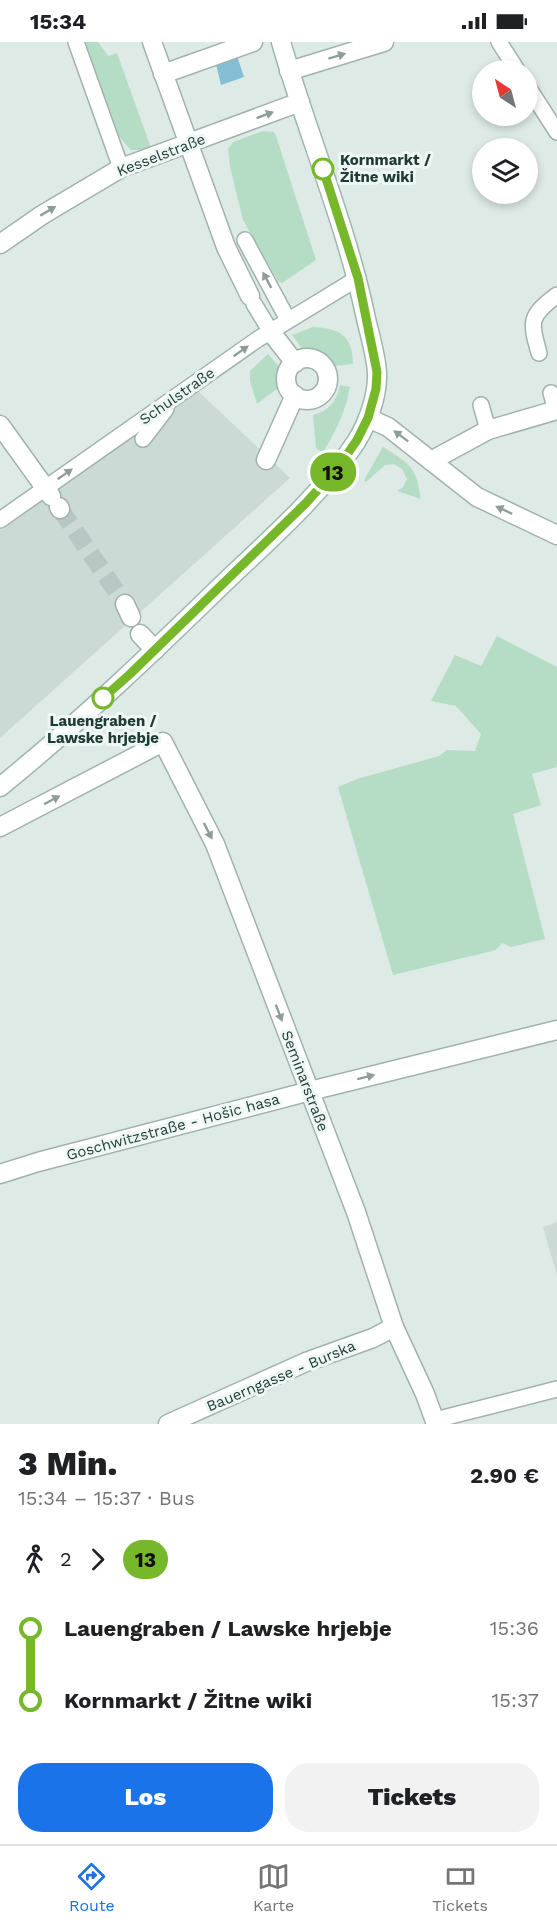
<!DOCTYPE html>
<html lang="de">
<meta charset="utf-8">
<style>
body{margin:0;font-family:"Work Sans",sans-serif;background:#f2f2f2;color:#202124;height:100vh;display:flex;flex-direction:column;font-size:22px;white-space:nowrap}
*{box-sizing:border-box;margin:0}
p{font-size:20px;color:#757577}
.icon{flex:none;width:33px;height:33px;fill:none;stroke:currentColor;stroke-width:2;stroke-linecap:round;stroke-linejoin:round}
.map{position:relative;height:1382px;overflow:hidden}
.details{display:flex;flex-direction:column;background:#fff;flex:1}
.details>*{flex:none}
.badge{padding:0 12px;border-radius:20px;font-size:21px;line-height:39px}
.needle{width:39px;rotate:324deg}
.fabs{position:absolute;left:472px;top:18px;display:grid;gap:12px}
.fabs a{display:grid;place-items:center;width:66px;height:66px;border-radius:50%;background:#fff;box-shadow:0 3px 9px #0003;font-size:30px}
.map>.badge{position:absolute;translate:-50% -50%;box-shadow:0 0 0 3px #fff}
.legs{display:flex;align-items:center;gap:9px;height:66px;padding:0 18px;font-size:20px}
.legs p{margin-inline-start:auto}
.overview{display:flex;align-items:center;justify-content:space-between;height:102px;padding:0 18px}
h1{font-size:33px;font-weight:800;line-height:45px}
.action{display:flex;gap:12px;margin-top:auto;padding:12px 18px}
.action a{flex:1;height:69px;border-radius:24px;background:#1a73e8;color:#fff;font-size:24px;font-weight:800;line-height:69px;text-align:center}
.action a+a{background:#f2f2f2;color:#202124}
ul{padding:0 18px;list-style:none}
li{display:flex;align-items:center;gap:21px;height:72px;font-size:22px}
li i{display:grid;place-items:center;width:9px;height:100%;margin:0 8px;background:currentColor}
li i::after{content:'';width:15px;height:15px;margin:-8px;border:4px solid;border-radius:50%;background:#fff}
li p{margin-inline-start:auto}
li:first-child i{background:linear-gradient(#0000 50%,currentColor 0)}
li:last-child i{background:linear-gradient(currentColor 50%,#0000 0)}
.status{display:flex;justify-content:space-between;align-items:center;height:42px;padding:0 30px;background:#fff;direction:ltr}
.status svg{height:16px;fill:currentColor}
.tab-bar{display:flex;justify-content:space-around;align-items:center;height:84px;border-top:2px solid #e0e0e0;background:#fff;font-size:16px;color:#757577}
.tab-bar a{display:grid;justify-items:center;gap:3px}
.tab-bar .active{color:#1a73e8}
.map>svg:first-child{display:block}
.built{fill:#ccdad5}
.green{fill:#b5ddc5}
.water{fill:#83bed3}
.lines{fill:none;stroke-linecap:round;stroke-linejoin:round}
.pedestrian-tunnel{stroke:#b8c7c3;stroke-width:18;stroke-dasharray:18 9;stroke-linecap:butt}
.service-casing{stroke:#a1b2ae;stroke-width:18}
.pedestrian-casing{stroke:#a1b2ae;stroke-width:21}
.minor-casing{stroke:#a1b2ae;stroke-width:21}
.secondary-casing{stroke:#9db7b0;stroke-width:21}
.service{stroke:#fff;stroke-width:15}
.pedestrian{stroke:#fff;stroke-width:18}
.minor{stroke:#fff;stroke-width:18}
.secondary{stroke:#fff;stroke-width:18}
.oneway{fill:#8f9d9a}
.line-1-casing{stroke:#fff;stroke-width:14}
.line-1{stroke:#76b82a;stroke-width:9}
.stop-1-dot{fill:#fff;stroke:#76b82a;stroke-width:3}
.labels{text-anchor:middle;stroke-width:6;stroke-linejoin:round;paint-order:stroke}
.street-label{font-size:15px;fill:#1f3b36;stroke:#eef7f4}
.stop-label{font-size:15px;font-weight:bold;fill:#1f3b36;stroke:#eef7f4;text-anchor:start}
</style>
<div class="status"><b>15:34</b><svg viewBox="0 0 49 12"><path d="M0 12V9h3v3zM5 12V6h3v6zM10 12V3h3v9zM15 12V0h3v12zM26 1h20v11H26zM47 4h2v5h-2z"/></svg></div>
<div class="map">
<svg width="557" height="1382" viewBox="0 0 557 1382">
<rect width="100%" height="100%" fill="#deeae6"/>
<g class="built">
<path d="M 198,349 L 290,436 L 0,696 L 0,488 Z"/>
<path d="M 557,1180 L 557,1234 L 543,1185 Z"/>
</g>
<g class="green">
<path d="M 83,0 L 98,0 L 108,14 L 117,11 L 151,106 L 139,108 L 131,108 L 117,92 Z"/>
<path d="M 263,89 L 274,90 L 276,94 L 316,218 L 282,241 L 278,239 L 243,178 L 230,125 L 228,107 L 233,100 Z"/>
<path d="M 313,285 C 340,286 353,294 353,322 L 334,324 L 323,315 L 306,312 L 292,293 Z"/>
<path d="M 268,312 L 282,328 L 278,346 L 257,362 L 250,339 L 250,329 Z"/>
<path d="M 340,343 L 350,345 C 346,369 335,390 323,411 L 316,406 L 313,373 C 329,369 337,359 340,343 Z"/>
<path d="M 383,405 C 410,422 416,424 421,457 L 397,449 L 403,445 L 407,437 L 402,427 L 394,422 L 385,423 L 366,440 L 364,438 Z"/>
<path d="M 497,594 L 557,625 L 557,725 L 532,732 L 541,763 L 513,772 L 545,897 L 511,905 L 502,901 L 496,908 L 393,933 L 338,745 L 357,737 L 439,714 L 447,708 L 475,709 L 481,692 L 456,664 L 431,659 L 455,613 L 481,624 Z"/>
</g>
<path class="water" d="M 236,11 L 244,35 L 221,43 L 215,18 Z"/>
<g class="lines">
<path class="pedestrian-tunnel" d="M 60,467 L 125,562"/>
<defs>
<g id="service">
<path d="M 76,0 L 121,126"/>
<path d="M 499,0 L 517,28"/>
<path d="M 528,45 L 557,90"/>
<path d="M 245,198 L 288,278"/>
<path d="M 254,262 L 271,290"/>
<path d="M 539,311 C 530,279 529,274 557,253"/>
<path d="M 551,351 L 556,368"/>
<path d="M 481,363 L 488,388"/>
<path d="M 143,397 L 166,367"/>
<path d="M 0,478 L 258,297 L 358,236"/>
<path d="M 435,1378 L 557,1347"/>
</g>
<g id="pedestrian">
<path d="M 152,0 L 226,205 L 250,254"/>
<path d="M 163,32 L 253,0"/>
<path d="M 271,290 L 295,321"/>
<circle cx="307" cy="337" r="21"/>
<path d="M 0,383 L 51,454"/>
<path d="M 266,418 L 295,353"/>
<path d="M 59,465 L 60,467"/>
<path d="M 125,562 L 131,575"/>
<path d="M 140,592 L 155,608"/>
</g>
<g id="minor">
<path d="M 289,29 L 384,0"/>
<path d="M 0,202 L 42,173 L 121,126 L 300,60"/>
<path d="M 368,376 L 388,385 L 477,455 L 557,493"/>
<path d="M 431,419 L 488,388 L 557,368"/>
<path d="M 0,785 L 163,700 L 215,802 L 356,1170 L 394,1285 L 425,1352 L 436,1382"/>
<path d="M 0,1132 L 38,1120 L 310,1049 L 557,988"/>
<path d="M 168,1382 L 306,1320 L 373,1296 L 394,1285"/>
</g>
<path id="secondary" d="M 0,745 C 79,681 152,611 224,541 C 270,497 321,453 356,400 C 368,381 378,353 377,331 C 376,312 369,291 365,272 C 345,179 307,91 281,0"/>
</defs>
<use href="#service" class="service-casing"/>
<use href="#pedestrian" class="pedestrian-casing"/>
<use href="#minor" class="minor-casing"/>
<use href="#secondary" class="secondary-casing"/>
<use href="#service" class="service"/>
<use href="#pedestrian" class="pedestrian"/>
<use href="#minor" class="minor"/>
<use href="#secondary" class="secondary"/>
</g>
<defs><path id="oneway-solid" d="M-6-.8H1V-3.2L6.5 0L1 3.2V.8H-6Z" transform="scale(1.5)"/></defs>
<g class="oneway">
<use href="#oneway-solid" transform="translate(337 14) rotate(-17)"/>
<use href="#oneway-solid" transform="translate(265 73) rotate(-20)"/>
<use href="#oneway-solid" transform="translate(48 169) rotate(-31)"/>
<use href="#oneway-solid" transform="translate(267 238) rotate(-118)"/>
<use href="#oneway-solid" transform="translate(241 309) rotate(-35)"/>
<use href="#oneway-solid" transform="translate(401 394) rotate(-143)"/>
<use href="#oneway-solid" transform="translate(65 432) rotate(-35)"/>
<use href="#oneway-solid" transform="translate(504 468) rotate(-155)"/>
<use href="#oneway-solid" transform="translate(52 758) rotate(-28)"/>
<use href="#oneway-solid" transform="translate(208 789) rotate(63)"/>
<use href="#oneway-solid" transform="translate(279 971) rotate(69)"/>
<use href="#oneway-solid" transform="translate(366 1035) rotate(-14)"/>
</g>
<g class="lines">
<defs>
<path id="line-1" d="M 103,656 L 129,633 L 306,461 L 339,424 L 357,398 L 368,376 L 376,347 L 377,330 L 358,236 L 323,127"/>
</defs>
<use href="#line-1" class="line-1-casing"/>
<use href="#line-1" class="line-1"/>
</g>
<g class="stop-1-dot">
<circle cx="323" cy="127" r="10"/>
<circle cx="103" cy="656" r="10"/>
</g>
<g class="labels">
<g class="street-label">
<text transform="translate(161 113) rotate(-21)" y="5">Kesselstraße</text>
<text transform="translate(177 354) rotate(-35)" y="5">Schulstraße</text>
<text transform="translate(305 1039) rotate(69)" y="5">Seminarstraße</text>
<text transform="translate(173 1085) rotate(-15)" y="5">Goschwitzstraße - Hošic hasa</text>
<text transform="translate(281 1334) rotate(-23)" y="5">Bauerngasse - Burska</text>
</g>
<g class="stop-label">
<text x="340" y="123">Kornmarkt /<tspan x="340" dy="17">Žitne wiki</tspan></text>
<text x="103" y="684" text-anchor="middle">Lauengraben /<tspan x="103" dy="17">Lawske hrjebje</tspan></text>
</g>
</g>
</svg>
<div class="fabs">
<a><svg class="needle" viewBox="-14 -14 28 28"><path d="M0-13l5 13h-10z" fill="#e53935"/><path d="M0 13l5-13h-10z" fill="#757577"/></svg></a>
<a><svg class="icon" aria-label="layers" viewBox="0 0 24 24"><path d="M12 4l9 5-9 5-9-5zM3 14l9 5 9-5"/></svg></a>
</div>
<b class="badge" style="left:333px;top:430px;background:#76b82a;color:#111">13</b>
</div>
<section class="details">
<div class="overview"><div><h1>3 Min.</h1><p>15:34 – 15:37 · Bus</p></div><b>2.90 €</b></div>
<div class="legs"><svg class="icon" aria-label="walk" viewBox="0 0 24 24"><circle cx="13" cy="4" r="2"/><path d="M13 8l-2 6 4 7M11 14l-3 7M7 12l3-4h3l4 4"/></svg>2<svg class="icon" aria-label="forward" viewBox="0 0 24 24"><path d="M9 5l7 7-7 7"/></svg><b class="badge" style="background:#76b82a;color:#111">13</b></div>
<ul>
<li><i style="color:#76b82a"></i><b>Lauengraben / Lawske hrjebje</b><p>15:36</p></li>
<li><i style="color:#76b82a"></i><b>Kornmarkt / Žitne wiki</b><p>15:37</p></li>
</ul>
<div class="action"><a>Los</a><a>Tickets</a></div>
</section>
<nav class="tab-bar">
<a class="active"><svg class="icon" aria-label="directions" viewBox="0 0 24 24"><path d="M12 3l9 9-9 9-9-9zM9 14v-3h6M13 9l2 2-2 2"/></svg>Route</a>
<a><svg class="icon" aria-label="map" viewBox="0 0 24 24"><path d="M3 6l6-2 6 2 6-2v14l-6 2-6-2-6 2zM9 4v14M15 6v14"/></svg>Karte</a>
<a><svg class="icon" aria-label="tickets" viewBox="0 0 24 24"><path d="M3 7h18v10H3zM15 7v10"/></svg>Tickets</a>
</nav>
